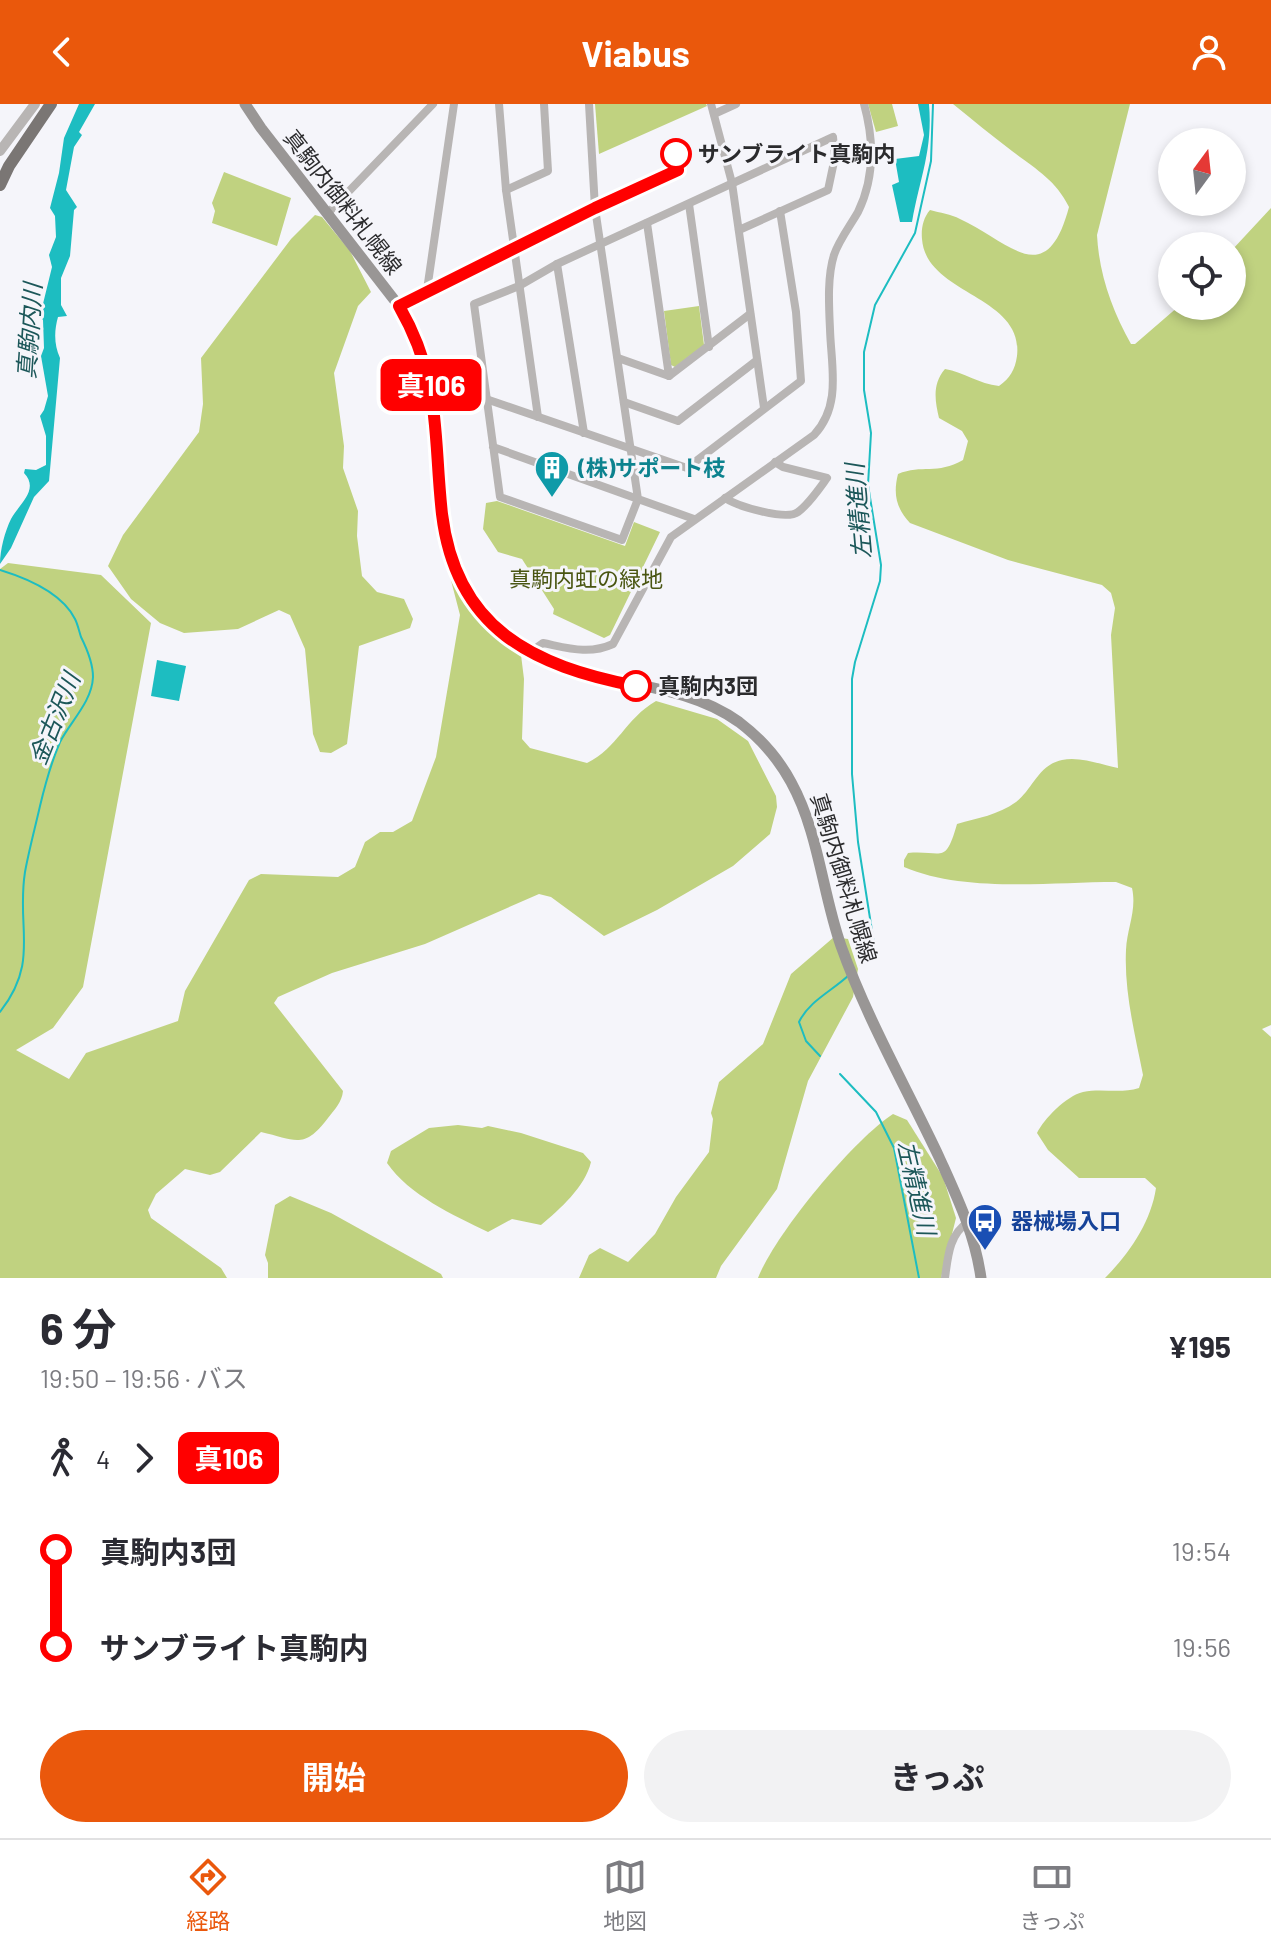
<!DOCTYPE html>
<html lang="ja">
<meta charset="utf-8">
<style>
body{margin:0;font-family:Barlow,"Noto Sans JP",sans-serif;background:#f2f2f3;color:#2b2b33;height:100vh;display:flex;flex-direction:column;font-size:30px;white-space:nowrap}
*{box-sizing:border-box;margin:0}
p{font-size:26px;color:#7c7c81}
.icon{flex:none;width:44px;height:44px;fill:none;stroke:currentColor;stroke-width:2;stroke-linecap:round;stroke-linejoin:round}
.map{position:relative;height:1174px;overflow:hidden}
.details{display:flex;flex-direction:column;background:#fff;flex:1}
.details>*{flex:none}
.badge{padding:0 16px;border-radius:12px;font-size:28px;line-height:52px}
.needle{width:52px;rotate:15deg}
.fabs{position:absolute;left:1158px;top:24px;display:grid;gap:16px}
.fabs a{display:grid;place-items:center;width:88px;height:88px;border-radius:50%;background:#fff;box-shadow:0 4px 12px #0003;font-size:40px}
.map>.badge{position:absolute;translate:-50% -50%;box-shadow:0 0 0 4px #fff}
.legs{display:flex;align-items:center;gap:12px;height:88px;padding:0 40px;font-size:26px}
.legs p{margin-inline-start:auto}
.overview{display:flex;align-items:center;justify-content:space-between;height:136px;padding:0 40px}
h1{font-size:44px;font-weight:700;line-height:60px}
.primary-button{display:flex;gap:16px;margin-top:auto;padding:16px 40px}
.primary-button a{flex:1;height:92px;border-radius:48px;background:#ea580c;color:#fff;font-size:32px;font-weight:700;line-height:92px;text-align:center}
.primary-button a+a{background:#f2f2f3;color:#2b2b33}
ul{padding:0 40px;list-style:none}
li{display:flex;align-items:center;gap:28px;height:96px;font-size:30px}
li i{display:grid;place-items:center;width:12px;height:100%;margin:0 10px;background:currentColor}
li i::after{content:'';width:20px;height:20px;margin:-10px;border:6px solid;border-radius:50%;background:#fff}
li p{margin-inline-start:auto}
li:first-child i{background:linear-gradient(#0000 50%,currentColor 0)}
li:last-child i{background:linear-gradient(currentColor 50%,#0000 0)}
header{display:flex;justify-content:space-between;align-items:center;height:104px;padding:0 40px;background:#ea580c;color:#fff;font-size:36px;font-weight:700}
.dock{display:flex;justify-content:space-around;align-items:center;height:112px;border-top:2px solid #e1e1e2;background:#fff;font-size:22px;color:#7c7c81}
.dock a{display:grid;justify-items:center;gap:4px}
.dock .on{color:#ea580c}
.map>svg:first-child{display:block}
.green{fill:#c0d280}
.water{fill:#1dbdc1}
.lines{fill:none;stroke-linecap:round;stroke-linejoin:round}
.stream{stroke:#1dbdc1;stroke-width:2}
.minor{stroke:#b8b5b4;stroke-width:8}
.tertiary{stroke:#b8b5b4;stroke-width:10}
.secondary{stroke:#999695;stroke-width:11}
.trunk{stroke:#7a7674;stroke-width:12}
.line-1-casing{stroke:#fff;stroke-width:18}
.line-1{stroke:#f00;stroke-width:12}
.stop-1-dot{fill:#fff;stroke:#f00;stroke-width:4}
.labels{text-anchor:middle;stroke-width:6;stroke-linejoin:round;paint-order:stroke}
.stop-label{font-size:22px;font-weight:bold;fill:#2b2b2d;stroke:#f5f5fa;text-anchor:start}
.street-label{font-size:22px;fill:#2b2b2d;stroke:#f5f5fa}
.culture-label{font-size:22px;font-weight:bold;fill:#0d838f;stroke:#f5f5fa;text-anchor:start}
.park-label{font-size:22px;fill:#495511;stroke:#f5f5fa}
.transit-label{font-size:22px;font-weight:bold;fill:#164399;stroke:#f5f5fa;text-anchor:start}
.water-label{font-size:24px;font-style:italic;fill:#1c5759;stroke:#f5f5fa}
</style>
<header><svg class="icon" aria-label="back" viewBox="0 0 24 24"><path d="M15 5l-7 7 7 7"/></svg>Viabus<svg class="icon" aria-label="person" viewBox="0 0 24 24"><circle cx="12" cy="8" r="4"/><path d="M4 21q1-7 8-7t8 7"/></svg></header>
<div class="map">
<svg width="1271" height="1174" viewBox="0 0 1271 1174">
<rect width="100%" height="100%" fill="#f5f5fa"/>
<g class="green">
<path d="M 595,0 L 706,0 L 707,2 L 599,50 Z"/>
<path d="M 868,0 L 892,0 L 898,22 L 876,28 Z"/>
<path d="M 953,0 L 1130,0 L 1097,131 C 1099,170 1112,206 1131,240 L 1135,240 L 1179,202 L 1232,202 L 1232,146 L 1271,104 L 1271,921 L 1262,925 L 1271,933 L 1271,1174 L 1105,1174 C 1129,1150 1151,1118 1156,1084 L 1145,1074 L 1079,1074 L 1048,1046 L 1037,1029 C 1044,1015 1066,992 1083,988 C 1102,984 1120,990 1139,984 L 1143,971 C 1135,930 1124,888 1126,846 C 1127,824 1137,806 1132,784 L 1116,778 C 1050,778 965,789 904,763 L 904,756 L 908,749 C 943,746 945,762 957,720 C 978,714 998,711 1016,698 C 1033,685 1038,661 1062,656 C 1080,652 1102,661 1118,664 L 1111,531 L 1115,504 L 1111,489 L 1102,481 L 1008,456 L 910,419 C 896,404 893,390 898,370 C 922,360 937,371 963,356 L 968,337 L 962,327 L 939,314 C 935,297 932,280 945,265 C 964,268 979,280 999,282 C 1010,274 1015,266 1017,252 C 1024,191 926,191 922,135 C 921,125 923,114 930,106 C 940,109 951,110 960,115 C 1009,137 1046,189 1069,103 C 1055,75 1035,65 1012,47 C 992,32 973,16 953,0 Z"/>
<path d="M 224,68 L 291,94 L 277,142 L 212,119 L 215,107 L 212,99 Z"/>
<path d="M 315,111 L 322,113 L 350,147 L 371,188 L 358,202 L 334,269 L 344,342 L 343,364 L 358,407 L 357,432 L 362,472 L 377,488 L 404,495 L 413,515 L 410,524 L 359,542 L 347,640 L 331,649 L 320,648 L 313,630 L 305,545 L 290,511 L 279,506 L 238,525 L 184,529 L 160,519 L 131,495 L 108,462 L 123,431 L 199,328 L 203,300 L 201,254 L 291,135 Z"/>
<path d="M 699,202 L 704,241 L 675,263 L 671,261 L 664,207 Z"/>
<path d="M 497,397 L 625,442 L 634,418 L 660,428 L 610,531 L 604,534 L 553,510 L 554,505 L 522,455 L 498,448 L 483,425 L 486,399 Z"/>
<path d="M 8,459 L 101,471 L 151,519 L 83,883 L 53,924 L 16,946 L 69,975 L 86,949 L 178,917 L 185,887 L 249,776 L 261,770 L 338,773 L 355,763 L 365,738 L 380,728 L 393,728 L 412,717 L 436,653 L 460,511 L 447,461 C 469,502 481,524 521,551 L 524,575 L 522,635 L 530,644 L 587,659 C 618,644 625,615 656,597 L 717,615 L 748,637 L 776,692 L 777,703 L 770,730 L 733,762 L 657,806 L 604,832 L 551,793 L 539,790 L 425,840 L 332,869 L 278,893 L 274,899 L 343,987 C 342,998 335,1005 328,1014 C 304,1046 296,1036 261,1028 L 220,1068 L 210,1071 L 185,1065 L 156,1090 L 148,1106 L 151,1114 L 221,1164 L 227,1174 L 0,1174 L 0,465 Z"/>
<path d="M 834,833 L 848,835 L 858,865 L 853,893 L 808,977 L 777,1085 L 721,1162 L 716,1174 L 579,1174 L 589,1151 L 600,1144 L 628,1158 L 655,1130 L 676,1093 L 709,1048 L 713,1015 L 711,1009 L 719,978 L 763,940 L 791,870 Z"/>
<path d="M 893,1010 L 907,1016 L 943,1073 L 956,1114 L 941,1174 L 758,1174 C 775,1130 853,1036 893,1010 Z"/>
<path d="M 458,1021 L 482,1024 L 488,1022 L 521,1029 L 583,1049 L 591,1058 C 585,1083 560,1105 541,1121 L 512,1115 L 488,1128 C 453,1111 409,1091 387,1059 L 391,1047 L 429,1024 Z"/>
<path d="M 290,1092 L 331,1109 L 441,1170 L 443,1174 L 268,1174 L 268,1159 L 265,1151 L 275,1101 Z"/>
</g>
<g class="water">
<path d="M 79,0 L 95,0 L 79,28 L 82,31 L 74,43 L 66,86 L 77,103 L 74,106 L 70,152 L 61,174 L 61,201 L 67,212 L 58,213 C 54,227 54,241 60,254 L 49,377 L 34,393 L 11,444 L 0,460 C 0,446 5,427 11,415 C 19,400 40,386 24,369 L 25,365 L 36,366 L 46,361 L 46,332 L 40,312 L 44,306 L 48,292 L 41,252 L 44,244 L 43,216 L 40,212 L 52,163 L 49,151 L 56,133 L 55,112 L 50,104 L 59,69 L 64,34 Z"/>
<path d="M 918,0 L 929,0 C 933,46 920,73 912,118 L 900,118 L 892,81 L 899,78 L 895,55 L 919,52 L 924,31 Z"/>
<path d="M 157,556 L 186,562 L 179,597 L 151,592 Z"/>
</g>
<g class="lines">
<g class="stream">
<path d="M 0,466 C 26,474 62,489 75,515 C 78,521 79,527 81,533 C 87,545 93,560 93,573 C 92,598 70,618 60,638 C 51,659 45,681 40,702 C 35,724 29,746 25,768 C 16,824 40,857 0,908"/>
<path d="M 860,861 L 875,846 L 858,738 L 852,670 L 852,575 L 855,558 L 880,477 L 881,461 L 868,381 L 871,329 L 864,286 L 864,248 L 875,201 L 915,129 L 931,57 L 933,0"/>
<path d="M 820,952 L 806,937 L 799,918 C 809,897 832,887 849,871"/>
<path d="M 840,970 L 876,1008 L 894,1044 L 919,1174"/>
</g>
<g class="minor">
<path d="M 499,0 L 506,86 L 538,313"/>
<path d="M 589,0 L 595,104 L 638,395 L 694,415"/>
<path d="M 711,0 L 732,79 L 764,304"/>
<path d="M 714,10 L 736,0"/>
<path d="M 506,86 L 548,67 L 544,0"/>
<path d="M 689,100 L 709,243"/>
<path d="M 328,109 L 433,0"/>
<path d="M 647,119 L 669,272"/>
<path d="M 557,160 L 584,329"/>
<path d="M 427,186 L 454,0"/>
<path d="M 399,202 L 595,104 L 678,66"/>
<path d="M 618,254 L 669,272 L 750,210"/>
<path d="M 486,295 L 687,364 L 801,277 L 796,208 L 780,107"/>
<path d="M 624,298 L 678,317 L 756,257"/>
<path d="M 493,343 L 638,395 L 622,436 L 500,393 L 474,200 L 519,182 L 557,160 L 833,33 L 835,53 L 828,86 L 739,126"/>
<path d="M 725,394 C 737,402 786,417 798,408 C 809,400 819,385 827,374 L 783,363 L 775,358"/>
<path d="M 529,549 L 543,539 C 568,544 589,551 613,540 L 671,433 L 814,331 C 842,301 831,262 830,225 C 829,203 827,173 834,151 C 839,136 850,122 858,108 C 875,73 874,36 864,0"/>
<path d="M 945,1174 C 948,1152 949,1131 968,1118"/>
</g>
<path class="tertiary" d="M 0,47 L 35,0"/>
<path class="secondary" d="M 245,0 L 261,24 L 399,202 C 413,227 426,253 431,281 C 445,357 429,441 480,506 C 552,597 658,560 739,618 C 760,634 778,654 791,678 C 819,729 822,788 841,842 C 867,915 906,983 939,1053 C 957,1093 975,1130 981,1174"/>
<path class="trunk" d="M 0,81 L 9,62 L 51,0"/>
</g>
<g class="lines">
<defs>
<path id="line-1" d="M 636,582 C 533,562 456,525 442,410 C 433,329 442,277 399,202 L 595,104 L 678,66 L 676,50"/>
</defs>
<use href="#line-1" class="line-1-casing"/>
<use href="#line-1" class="line-1"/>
</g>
<defs>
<symbol id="building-pin" viewBox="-11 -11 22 30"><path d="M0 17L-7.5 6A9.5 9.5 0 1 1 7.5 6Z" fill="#0f9aa8" stroke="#f5f5fa"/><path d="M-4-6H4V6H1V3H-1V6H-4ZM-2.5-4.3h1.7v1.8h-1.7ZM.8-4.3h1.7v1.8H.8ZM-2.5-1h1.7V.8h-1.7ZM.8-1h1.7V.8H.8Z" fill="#fff"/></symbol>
<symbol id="bus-pin" viewBox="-11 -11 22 30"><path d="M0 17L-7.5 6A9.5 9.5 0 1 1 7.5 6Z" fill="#1a4fb4" stroke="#f5f5fa"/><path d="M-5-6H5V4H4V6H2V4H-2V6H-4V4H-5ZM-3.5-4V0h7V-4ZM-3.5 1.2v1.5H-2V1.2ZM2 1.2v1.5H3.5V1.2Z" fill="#fff"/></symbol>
</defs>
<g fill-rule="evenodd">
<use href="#building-pin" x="532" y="344" width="40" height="54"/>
<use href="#bus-pin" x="965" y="1097" width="40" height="54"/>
</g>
<g class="stop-1-dot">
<circle cx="676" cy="50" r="14"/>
<circle cx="636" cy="582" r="14"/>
</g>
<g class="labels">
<g class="stop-label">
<text x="698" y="58">サンブライト真駒内</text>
<text x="658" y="590">真駒内3団</text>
</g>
<g class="street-label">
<text transform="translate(343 98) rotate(52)" y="8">真駒内御料札幌線</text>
<text transform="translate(844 774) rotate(73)" y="8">真駒内御料札幌線</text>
</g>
<g class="culture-label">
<text x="578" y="372">(株)サポート枝</text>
</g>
<g class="park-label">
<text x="586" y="483">真駒内虹の緑地</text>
</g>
<g class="transit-label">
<text x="1011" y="1125">器械場入口</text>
</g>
<g class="water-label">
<text transform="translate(30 227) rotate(-86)" y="8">真駒内川</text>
<text transform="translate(859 407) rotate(-95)" y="8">左精進川</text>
<text transform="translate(55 615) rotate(-68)" y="8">金古沢川</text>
<text transform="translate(916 1084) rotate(77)" y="8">左精進川</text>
</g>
</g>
</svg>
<div class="fabs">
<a><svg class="needle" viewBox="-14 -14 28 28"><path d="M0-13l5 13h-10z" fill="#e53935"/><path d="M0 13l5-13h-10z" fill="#7c7c81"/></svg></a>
<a><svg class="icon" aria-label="locate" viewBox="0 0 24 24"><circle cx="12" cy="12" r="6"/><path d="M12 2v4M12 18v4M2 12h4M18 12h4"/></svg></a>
</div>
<b class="badge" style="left:431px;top:281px;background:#f00;color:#fff">真106</b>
</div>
<section class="details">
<div class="overview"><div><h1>6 分</h1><p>19:50 – 19:56 · バス</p></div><b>¥195</b></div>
<div class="legs"><svg class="icon" aria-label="walk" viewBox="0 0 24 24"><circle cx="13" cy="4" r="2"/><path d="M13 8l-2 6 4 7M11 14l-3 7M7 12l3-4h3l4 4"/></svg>4<svg class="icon" aria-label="forward" viewBox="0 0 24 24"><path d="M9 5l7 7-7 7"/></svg><b class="badge" style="background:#f00;color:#fff">真106</b></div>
<ul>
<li><i style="color:#f00"></i><b>真駒内3団</b><p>19:54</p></li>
<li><i style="color:#f00"></i><b>サンブライト真駒内</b><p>19:56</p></li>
</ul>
<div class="primary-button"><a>開始</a><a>きっぷ</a></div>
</section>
<nav class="dock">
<a class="on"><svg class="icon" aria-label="directions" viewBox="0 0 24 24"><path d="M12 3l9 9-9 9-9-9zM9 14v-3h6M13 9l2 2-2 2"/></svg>経路</a>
<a><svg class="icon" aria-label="map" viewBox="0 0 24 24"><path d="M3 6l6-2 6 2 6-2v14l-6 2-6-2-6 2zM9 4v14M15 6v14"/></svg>地図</a>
<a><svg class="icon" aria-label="tickets" viewBox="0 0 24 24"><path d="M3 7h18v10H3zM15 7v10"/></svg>きっぷ</a>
</nav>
